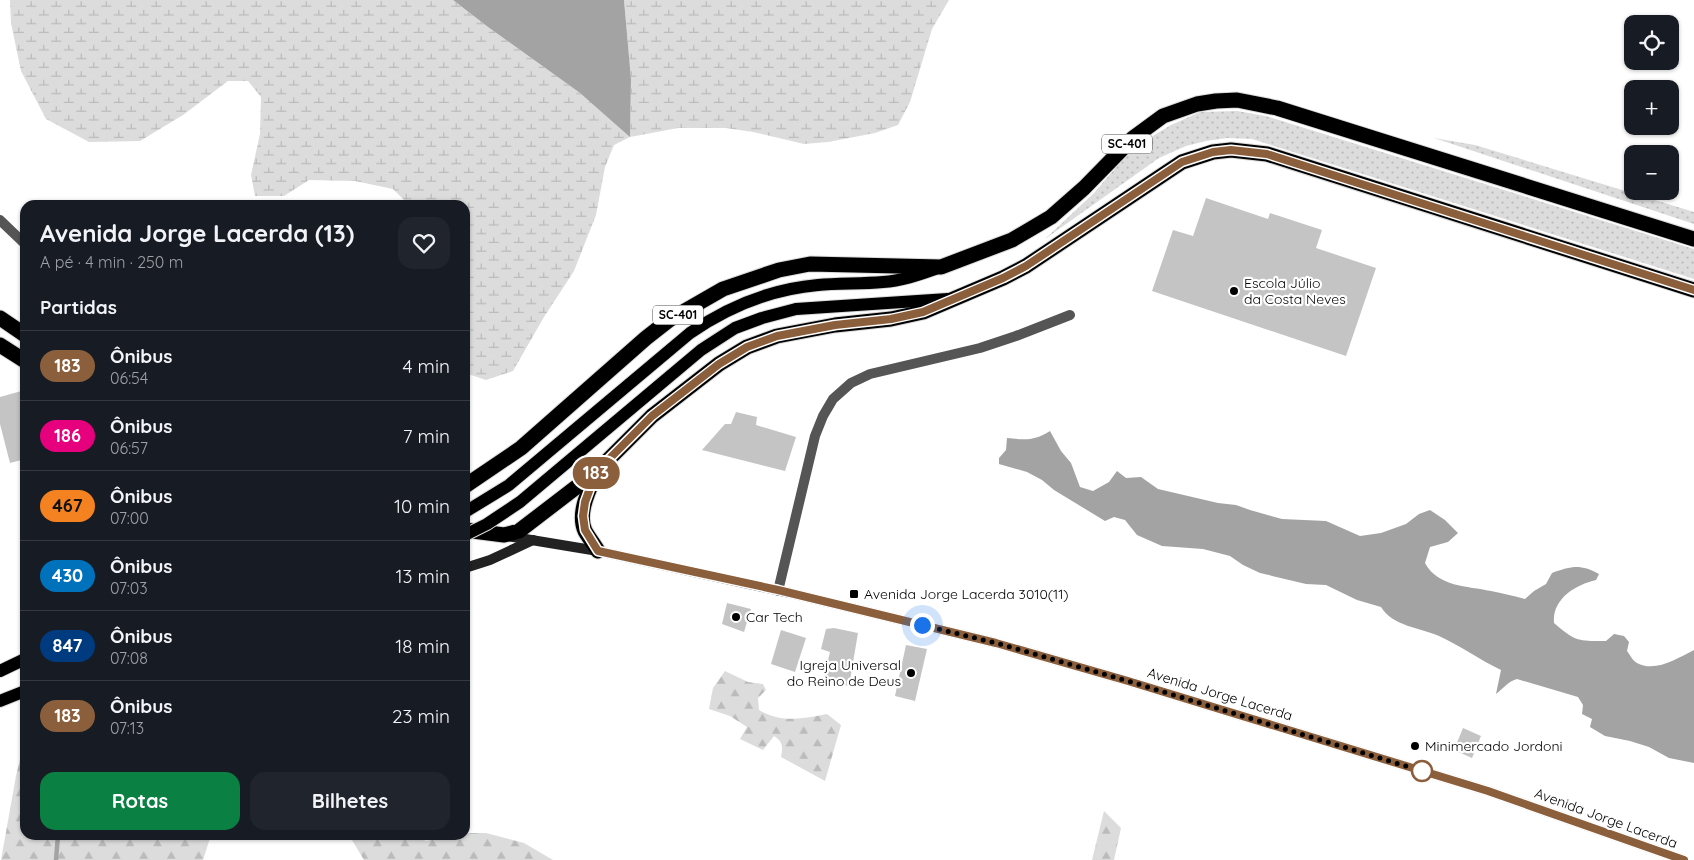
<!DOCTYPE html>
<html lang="pt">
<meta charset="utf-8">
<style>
body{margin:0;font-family:Quicksand,sans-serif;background:#20242c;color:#f1f3f6;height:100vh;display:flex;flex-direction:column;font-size:19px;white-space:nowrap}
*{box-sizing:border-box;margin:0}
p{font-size:16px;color:#9ea1a6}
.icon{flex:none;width:28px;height:28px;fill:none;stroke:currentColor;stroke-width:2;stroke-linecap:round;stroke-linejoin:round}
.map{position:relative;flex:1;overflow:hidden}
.drawer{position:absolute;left:20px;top:200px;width:450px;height:640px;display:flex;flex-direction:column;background:#171b24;border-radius:15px;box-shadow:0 1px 4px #0004}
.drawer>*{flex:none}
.badge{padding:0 10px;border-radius:16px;font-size:18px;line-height:32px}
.tools{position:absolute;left:1624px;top:15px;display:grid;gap:10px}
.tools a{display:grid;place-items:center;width:55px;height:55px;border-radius:10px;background:#171b24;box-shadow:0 1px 4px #0004;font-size:25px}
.you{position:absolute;width:25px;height:25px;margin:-12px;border:4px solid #fff;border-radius:50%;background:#1a73e8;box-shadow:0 0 0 8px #1a73e833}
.map>.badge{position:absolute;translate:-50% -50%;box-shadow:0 0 0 2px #fff}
h2{padding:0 20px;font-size:19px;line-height:45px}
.round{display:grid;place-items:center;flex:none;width:52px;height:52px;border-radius:15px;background:#20242c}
.head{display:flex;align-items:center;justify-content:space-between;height:85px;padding:0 20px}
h1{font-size:24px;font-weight:700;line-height:38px}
.primary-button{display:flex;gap:10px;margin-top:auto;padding:10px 20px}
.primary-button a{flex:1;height:58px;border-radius:15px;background:#0b8043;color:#fff;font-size:20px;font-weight:700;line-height:58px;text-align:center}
.primary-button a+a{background:#20242c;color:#f1f3f6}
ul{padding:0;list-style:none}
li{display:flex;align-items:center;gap:15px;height:70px;padding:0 20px;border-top:1px solid #363941}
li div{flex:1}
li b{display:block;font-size:19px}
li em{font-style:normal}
li .badge{min-width:55px;font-weight:700;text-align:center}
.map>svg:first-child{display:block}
.grass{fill:url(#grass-dots)}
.forest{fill:url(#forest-firs)}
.wetland{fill:url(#wetland-marsh)}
.water{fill:#a3a3a3}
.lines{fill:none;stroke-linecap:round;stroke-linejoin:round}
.stream{stroke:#a3a3a3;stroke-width:4.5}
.building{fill:#c4c4c4}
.primary-casing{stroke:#dbdbdb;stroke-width:14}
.highway-casing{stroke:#dbdbdb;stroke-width:17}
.street{stroke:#555;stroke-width:10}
.secondary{stroke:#222;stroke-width:10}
.primary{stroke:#000;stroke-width:12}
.highway{stroke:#000;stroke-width:15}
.primary-bridge-casing{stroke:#dbdbdb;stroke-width:14;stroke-linecap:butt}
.primary-bridge{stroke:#000;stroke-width:12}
.line-casing{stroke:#fff;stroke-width:11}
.line{stroke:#8b5e3c;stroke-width:8}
.walk{stroke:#000;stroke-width:5;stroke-dasharray:0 9}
.poi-dot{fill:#000;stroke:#fff;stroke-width:2}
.stop-dot{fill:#fff;stroke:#8b5e3c;stroke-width:2.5}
.labels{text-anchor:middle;stroke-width:4.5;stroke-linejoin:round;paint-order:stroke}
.shield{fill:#fff;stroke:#4c4c4c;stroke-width:1}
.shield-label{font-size:12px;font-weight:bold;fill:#000}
.poi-label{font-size:14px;fill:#000;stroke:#fff;text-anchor:start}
.street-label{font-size:14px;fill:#000;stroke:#fff}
</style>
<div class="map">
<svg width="1694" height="860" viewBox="0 0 1694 860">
<defs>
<pattern id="grass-dots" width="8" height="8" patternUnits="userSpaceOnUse" patternTransform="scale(1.25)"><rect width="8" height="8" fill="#dcdcdc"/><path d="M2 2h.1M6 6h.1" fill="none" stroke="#bbb" stroke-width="1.8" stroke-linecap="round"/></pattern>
<pattern id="forest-firs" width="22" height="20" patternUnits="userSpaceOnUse" patternTransform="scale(1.25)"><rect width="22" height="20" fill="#dcdcdc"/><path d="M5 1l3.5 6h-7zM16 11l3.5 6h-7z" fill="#bbb"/></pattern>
<pattern id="wetland-marsh" width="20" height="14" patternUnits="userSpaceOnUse" patternTransform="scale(1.25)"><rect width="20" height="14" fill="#dcdcdc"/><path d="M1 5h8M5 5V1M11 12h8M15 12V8" fill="none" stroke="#bbb"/></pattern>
</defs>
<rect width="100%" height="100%" fill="#fff"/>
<g class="grass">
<path d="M 1237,111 L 1266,116 L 1694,249 L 1694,279 L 1252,139 L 1227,138 L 1206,141 L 1186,146 L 1159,158 L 1045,239 L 1094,193 L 1125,157 L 1146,140 L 1171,125 L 1200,112 Z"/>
<path d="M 1434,138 L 1475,145 L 1694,212 L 1694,224 Z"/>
</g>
<g class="forest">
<path d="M 725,671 L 748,682 L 763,684 L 766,690 L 758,698 L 759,710 C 781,723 803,719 827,714 L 841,725 L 825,781 L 781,757 C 783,746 783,742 774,736 L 763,750 L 740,739 L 747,727 L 730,716 L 709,709 L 713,688 Z"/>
<path d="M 25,738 L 25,835 L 211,835 L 203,860 L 1,860 L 16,776 Z"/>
<path d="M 1104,811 L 1121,828 L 1114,860 L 1092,860 Z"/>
<path d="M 465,833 L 486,833 L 524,843 L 553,860 L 364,860 L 352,840 L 356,835 L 417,835 L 426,841 L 454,835 L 465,835 Z"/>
</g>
<path class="wetland" d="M 10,0 L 453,0 L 488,27 L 580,93 L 630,136 L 631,79 L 624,0 L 949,0 L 932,29 L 910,102 L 898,125 L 875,133 L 828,142 L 804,144 L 753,132 L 726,128 L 678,128 L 630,137 L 614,145 L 605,167 L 596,215 L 574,271 L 544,317 L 513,371 L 486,380 L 465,373 L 465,205 L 409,205 L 393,189 L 355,181 L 309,180 L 284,196 L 255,196 L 251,175 L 260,134 L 261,97 L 248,81 L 228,81 L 183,115 L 140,141 L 89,142 L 46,119 L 21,71 L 11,23 Z"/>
<g class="water">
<path d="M 453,0 L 624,0 L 631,79 L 630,137 L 580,93 L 488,27 Z"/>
<path d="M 1050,431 L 1061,451 L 1071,463 L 1080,487 L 1093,491 L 1109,482 L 1117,471 L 1126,478 L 1141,477 L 1158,489 L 1218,503 L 1236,505 L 1250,510 L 1282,519 L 1326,521 L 1360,536 L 1381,533 L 1406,524 L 1419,514 L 1430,510 L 1445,520 L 1458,533 L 1448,542 L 1430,547 L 1425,563 C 1438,587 1467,586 1491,591 C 1502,593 1514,596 1525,599 L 1534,591 L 1546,584 L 1552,573 C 1572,566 1580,564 1599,574 L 1596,580 C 1575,585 1552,599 1554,623 C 1576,642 1578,641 1606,641 L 1614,634 L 1624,636 L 1629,642 L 1627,651 C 1630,655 1633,661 1637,663 C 1655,673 1678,658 1694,650 L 1694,763 L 1669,758 L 1649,747 L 1630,741 L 1605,736 L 1590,727 L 1592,719 L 1582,714 L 1583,705 L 1578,697 L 1517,679 C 1507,682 1504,688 1496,694 L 1501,670 C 1480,660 1461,646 1439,636 C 1421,628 1392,626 1381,607 L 1357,600 L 1326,585 L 1306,584 L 1260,573 L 1243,565 L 1230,556 L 1203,549 L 1162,546 L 1137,535 L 1125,520 L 1114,517 L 1105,521 L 1054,490 L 1042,480 L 1027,472 L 999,464 L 999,458 L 1006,450 L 1007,438 C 1026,440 1034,441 1050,431 Z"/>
</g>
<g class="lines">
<path class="stream" d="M 56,860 L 58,835"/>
</g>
<g class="building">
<path d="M 1206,198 L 1268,219 L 1270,213 L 1322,230 L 1316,248 L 1376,268 L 1346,356 L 1152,291 L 1173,230 L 1193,236 Z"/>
<path d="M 25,390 L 25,459 L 10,463 L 0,424 L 0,397 Z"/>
<path d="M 736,412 L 757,417 L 756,425 L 796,437 L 785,471 L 702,450 L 725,424 L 731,424 Z"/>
<path d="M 727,603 L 751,609 L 744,632 L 722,624 Z"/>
<path d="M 834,628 L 858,633 L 849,686 L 823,680 L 830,652 L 821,649 L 826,629 Z"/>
<path d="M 781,630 L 806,638 L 795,672 L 771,664 Z"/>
<path d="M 906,645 L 927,649 L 915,701 L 895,696 Z"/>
<path d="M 1463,728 L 1481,736 L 1472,758 L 1454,750 Z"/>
</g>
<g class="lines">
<defs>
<g id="primary">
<path d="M 796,309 L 948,299"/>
<path d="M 465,512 L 509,485 L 690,333 C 728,307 772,289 818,285 C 839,283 861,284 883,282 C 901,281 918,275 935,269"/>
<path d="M 0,671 L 25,659"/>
<path d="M 0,701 L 25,691"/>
</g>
<g id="highway">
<path d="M 0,318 L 25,335"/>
<path d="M 0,345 L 25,361"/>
<path d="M 596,474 C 589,490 577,513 585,531 C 589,538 594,544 598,551"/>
<path d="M 465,486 L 521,448 L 646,338 L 669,320 L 723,289 L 779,270 L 810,264 L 941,267 L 1012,240 L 1051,217 L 1084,188 L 1133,138 L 1163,116 L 1197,104 L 1216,101 L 1237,100 L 1277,108 L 1694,239"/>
<path d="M 465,530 L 504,535 L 519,531 L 596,472 L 652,416 L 719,364 L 747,347 L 777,336 L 835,325 L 891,319 L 923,312 L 1003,278 L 1026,266 L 1182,162 L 1213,152 L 1231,150 L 1267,154 L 1694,290"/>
</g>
</defs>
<use href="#primary" class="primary-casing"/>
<use href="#highway" class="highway-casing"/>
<g class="street">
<path d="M 0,220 L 25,244"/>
<path d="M 778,591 L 815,436 L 823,416 L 833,399 L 851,383 L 870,374 L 980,348 L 1016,336 L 1070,315"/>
</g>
<g class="secondary">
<path d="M 507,536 L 598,551 L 790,593 L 996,643 L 1128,681 L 1488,791 L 1684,860"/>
<path d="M 465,568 L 490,560 L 533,540"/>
</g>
<use href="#primary" class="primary"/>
<use href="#highway" class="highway"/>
<defs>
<path id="primary-bridge" d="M 465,535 L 487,524 L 520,502 L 701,350 L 735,328 L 762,318 L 796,309"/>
</defs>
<use href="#primary-bridge" class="primary-bridge-casing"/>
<use href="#primary-bridge" class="primary-bridge"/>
</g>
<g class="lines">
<defs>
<path id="line" d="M 1684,860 L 1488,791 L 1128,681 L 996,643 L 778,590 L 598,551 L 585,530 L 583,516 L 585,502 L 596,472 L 652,416 L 719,364 L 747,347 L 777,336 L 835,325 L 891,319 L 923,312 L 1003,278 L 1026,266 L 1182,162 L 1213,152 L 1231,150 L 1267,154 L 1694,290"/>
</defs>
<use href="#line" class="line-casing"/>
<use href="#line" class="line"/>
<path class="walk" d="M 922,625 L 996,643 L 1128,681 L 1422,771"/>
</g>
<g class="poi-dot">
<circle cx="1234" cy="291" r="5"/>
<rect x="849" y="589" width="10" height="10" rx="2.5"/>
<circle cx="736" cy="617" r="5"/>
<circle cx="911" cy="673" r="5"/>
<circle cx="1415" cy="746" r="5"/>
</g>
<circle class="stop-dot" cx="1422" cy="771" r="10"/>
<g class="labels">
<g class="shield">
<rect x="1102" y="134.5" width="50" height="19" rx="4"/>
<rect x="653" y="305.5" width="50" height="19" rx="4"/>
</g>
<g class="shield-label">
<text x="1127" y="148">SC-401</text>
<text x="678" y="319">SC-401</text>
</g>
<g class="poi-label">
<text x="1244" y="288">Escola Júlio<tspan x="1244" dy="16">da Costa Neves</tspan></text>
<text x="864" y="599">Avenida Jorge Lacerda 3010(11)</text>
<text x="746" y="622">Car Tech</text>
<text x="901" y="670" text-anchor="end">Igreja Universal<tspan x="901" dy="16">do Reino de Deus</tspan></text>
<text x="1425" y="751">Minimercado Jordoni</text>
</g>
<g class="street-label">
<text transform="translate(1220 694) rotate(17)" y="5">Avenida Jorge Lacerda</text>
<text transform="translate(1606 818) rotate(20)" y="5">Avenida Jorge Lacerda</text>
</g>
</g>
</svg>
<div class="tools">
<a><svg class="icon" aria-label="locate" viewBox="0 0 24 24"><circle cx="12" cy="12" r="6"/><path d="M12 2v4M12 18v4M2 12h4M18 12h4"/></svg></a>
<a>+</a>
<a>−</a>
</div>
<div class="you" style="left:922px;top:625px"></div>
<b class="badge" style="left:596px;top:473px;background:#8b5e3c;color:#fff">183</b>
<section class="drawer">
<div class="head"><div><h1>Avenida Jorge Lacerda (13)</h1><p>A pé · 4 min · 250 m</p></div><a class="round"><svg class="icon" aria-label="heart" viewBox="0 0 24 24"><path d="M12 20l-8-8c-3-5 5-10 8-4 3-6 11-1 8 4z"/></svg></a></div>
<h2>Partidas</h2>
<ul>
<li><span class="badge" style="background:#8b5e3c;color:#fff">183</span><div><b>Ônibus</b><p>06:54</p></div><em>4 min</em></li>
<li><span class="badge" style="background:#e6007e;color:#fff">186</span><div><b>Ônibus</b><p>06:57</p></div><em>7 min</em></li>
<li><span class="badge" style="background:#f58220;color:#111">467</span><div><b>Ônibus</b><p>07:00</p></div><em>10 min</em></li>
<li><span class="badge" style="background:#0072bc;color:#fff">430</span><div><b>Ônibus</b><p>07:03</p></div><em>13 min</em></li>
<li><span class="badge" style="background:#003b80;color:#fff">847</span><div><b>Ônibus</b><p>07:08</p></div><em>18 min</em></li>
<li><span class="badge" style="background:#8b5e3c;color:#fff">183</span><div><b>Ônibus</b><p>07:13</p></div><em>23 min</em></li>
</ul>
<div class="primary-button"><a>Rotas</a><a>Bilhetes</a></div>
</section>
</div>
